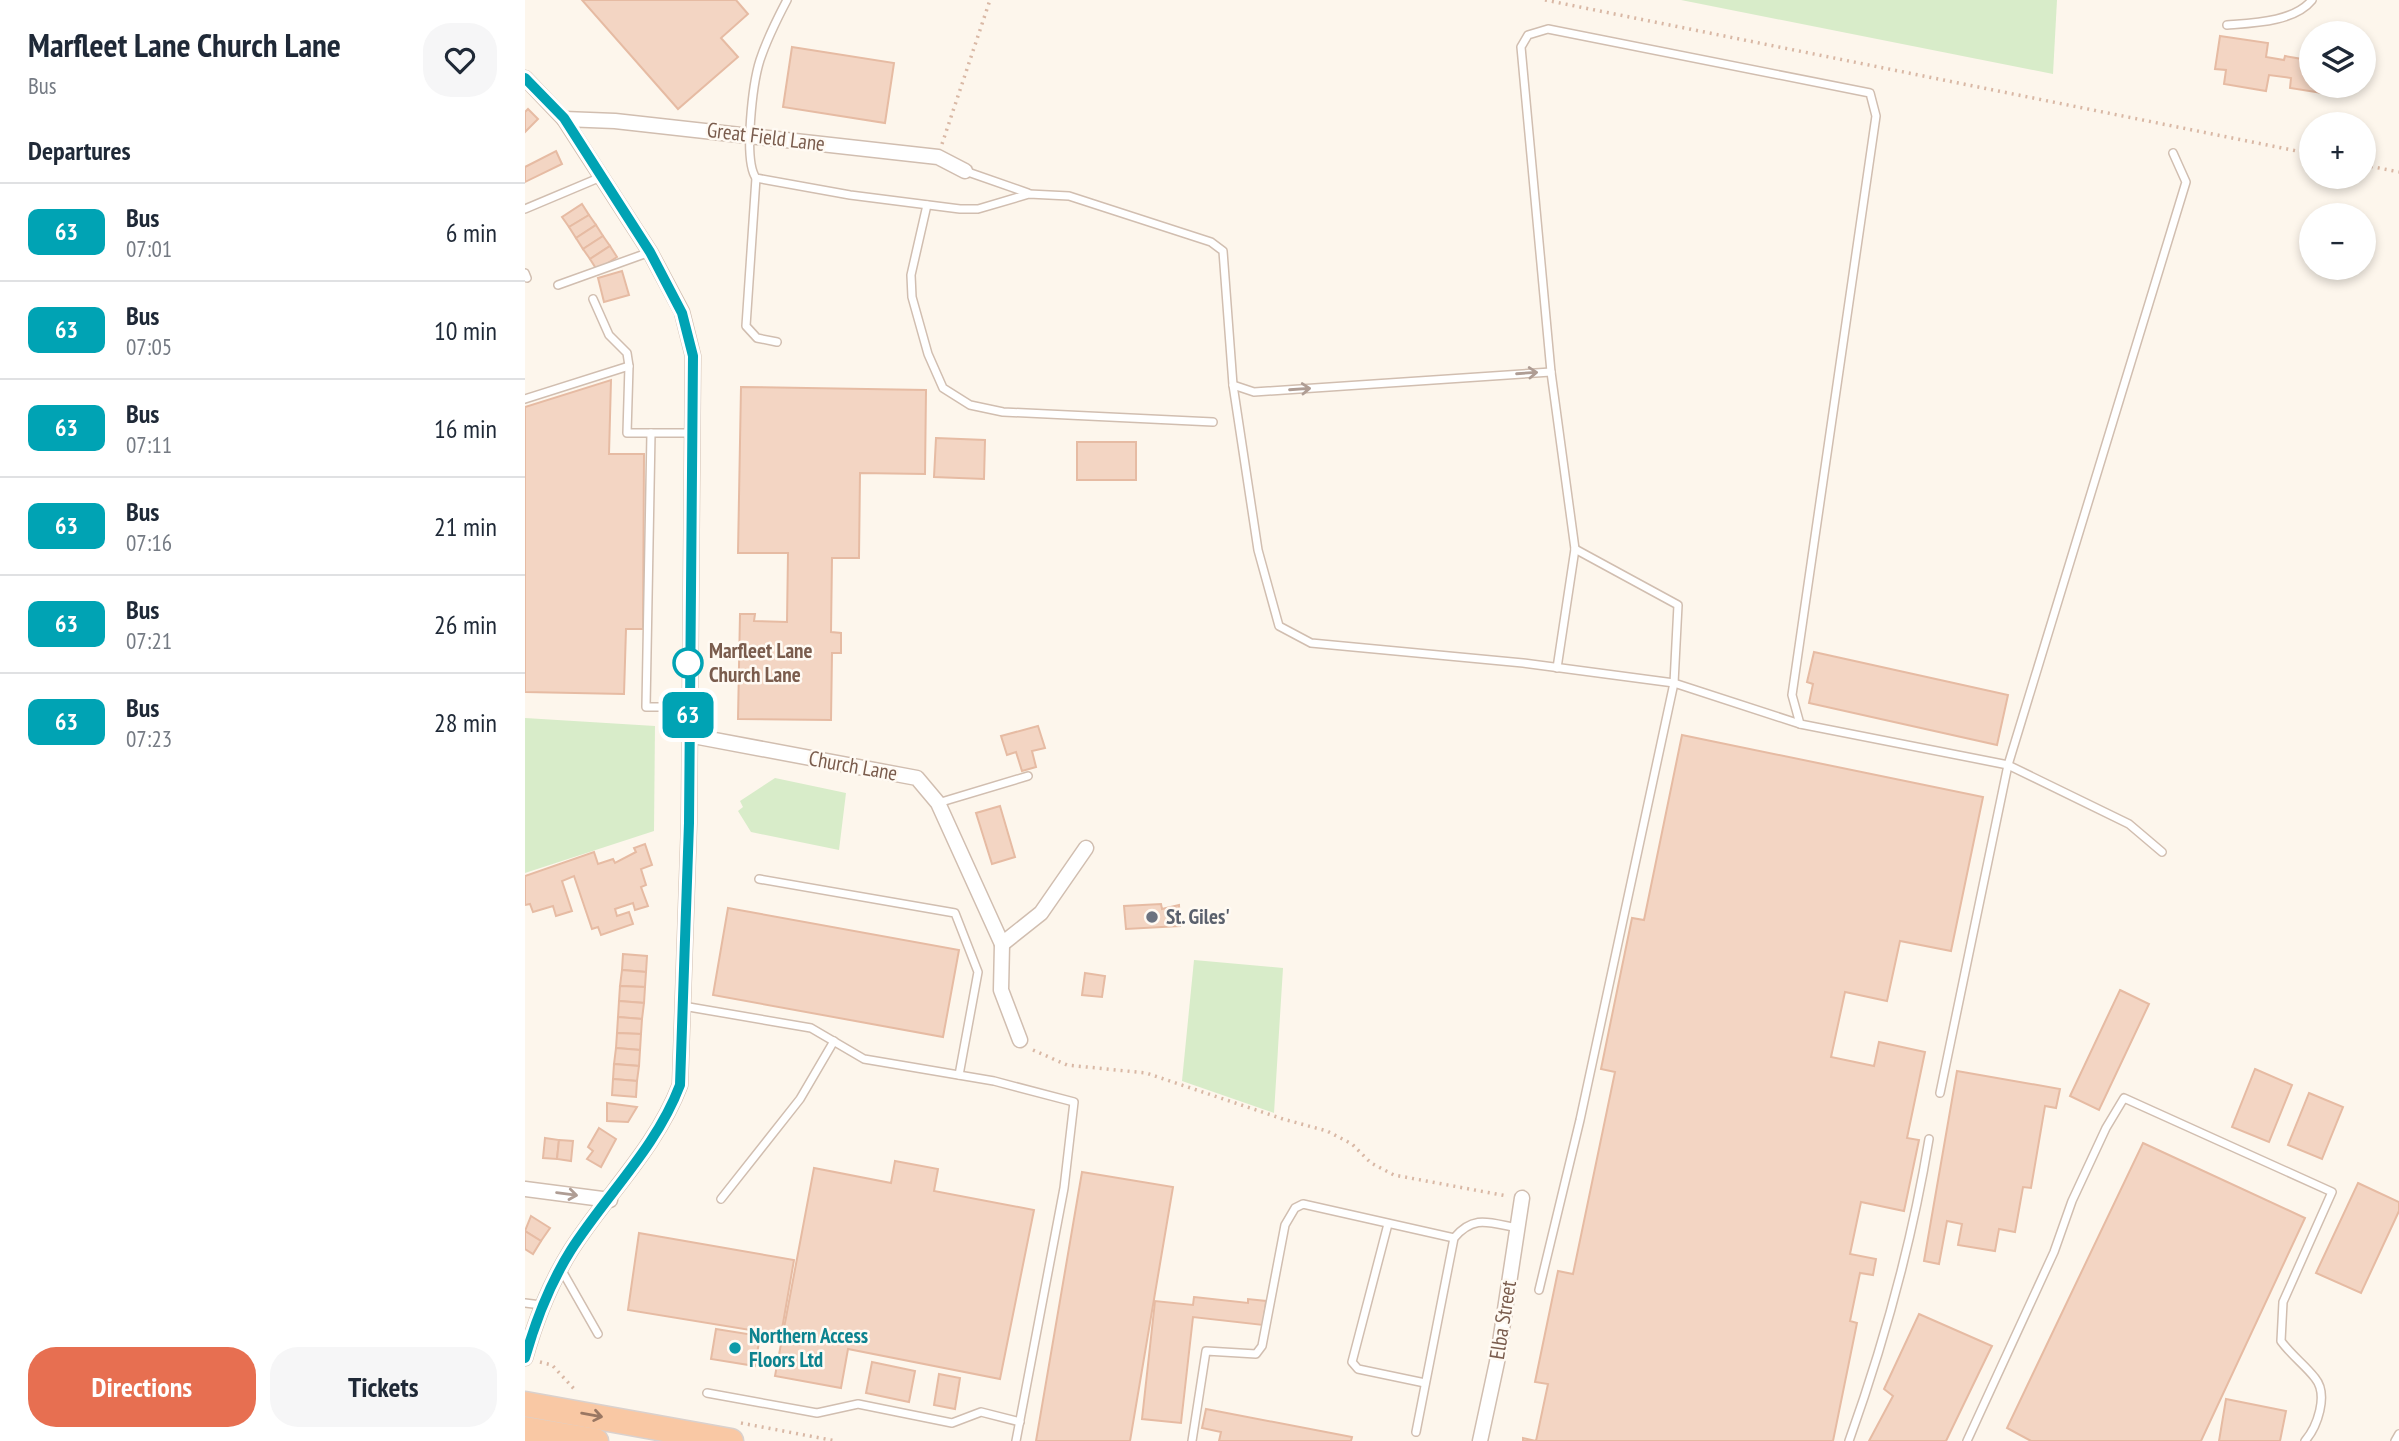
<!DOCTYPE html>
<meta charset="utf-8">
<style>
body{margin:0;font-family:"PT Sans Narrow",sans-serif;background:#f6f6f7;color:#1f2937;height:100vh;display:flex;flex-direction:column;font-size:26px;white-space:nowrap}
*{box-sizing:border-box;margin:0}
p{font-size:23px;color:#747a83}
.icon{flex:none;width:38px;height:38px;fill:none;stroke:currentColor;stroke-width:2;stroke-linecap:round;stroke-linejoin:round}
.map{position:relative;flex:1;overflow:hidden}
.sheet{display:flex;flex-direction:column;background:#fff;width:525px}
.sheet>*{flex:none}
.badge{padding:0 14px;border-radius:10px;font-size:24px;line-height:46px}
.tools{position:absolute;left:1774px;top:21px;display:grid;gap:14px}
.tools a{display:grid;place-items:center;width:77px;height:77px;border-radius:50%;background:#fff;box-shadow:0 4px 10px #0003;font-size:35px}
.map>.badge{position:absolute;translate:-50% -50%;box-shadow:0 0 0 4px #fff}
h2{padding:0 28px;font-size:26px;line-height:63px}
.round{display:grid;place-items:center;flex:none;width:74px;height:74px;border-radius:28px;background:#f6f6f7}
.summary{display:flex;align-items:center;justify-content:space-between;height:119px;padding:0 28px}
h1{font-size:33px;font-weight:700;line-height:52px}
.button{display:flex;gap:14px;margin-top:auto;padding:14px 28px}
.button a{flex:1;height:80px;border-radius:28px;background:#e76f51;color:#fff;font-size:28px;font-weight:700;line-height:80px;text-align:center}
.button a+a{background:#f6f6f7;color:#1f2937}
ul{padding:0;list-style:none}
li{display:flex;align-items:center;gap:21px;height:98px;padding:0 28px;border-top:2px solid #e0e1e3}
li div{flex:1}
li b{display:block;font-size:26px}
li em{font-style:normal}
li .badge{min-width:77px;font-weight:700;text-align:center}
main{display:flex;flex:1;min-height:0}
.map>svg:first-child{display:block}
.green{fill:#d8ecc9}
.building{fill:#f3d5c3;stroke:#e6bba3;stroke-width:2}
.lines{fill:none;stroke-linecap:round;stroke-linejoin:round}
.service-casing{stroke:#d1beb0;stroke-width:10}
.minor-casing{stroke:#d1beb0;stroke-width:17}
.trunk-casing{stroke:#dad1cd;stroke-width:27}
.path{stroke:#d9b8a5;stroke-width:3.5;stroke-dasharray:2 5;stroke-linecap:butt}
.service{stroke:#fff;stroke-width:7}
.minor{stroke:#fff;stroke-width:14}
.trunk{stroke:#f9c8a4;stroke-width:24}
.oneway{stroke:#af9d94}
.oneway2{stroke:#9a7763}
.line-casing{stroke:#fff;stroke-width:16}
.line{stroke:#00a3b4;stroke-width:10}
.stop-dot{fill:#fff;stroke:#00a3b4;stroke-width:3.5}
.worship-dot{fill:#6b7280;stroke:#fffaf3;stroke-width:2.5}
.culture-dot{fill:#0f9aa8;stroke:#fffaf3;stroke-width:2.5}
.labels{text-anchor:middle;stroke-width:5;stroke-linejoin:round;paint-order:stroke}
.street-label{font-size:21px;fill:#7a5c4d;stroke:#fffaf3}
.stop-label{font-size:21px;font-weight:bold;fill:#7a5c4d;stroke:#fffaf3;text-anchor:start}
.worship-label{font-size:21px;font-weight:bold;fill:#5b616d;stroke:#fffaf3;text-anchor:start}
.culture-label{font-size:21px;font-weight:bold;fill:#0d838f;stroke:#fffaf3;text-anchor:start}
</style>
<main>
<section class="sheet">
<div class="summary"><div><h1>Marfleet Lane Church Lane</h1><p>Bus</p></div><a class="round"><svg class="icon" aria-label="heart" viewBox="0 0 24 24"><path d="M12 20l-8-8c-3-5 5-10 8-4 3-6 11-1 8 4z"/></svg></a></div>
<h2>Departures</h2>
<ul>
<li><span class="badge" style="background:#00a3b4;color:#fff">63</span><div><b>Bus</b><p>07:01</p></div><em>6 min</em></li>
<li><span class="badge" style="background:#00a3b4;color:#fff">63</span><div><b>Bus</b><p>07:05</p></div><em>10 min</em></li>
<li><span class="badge" style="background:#00a3b4;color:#fff">63</span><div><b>Bus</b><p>07:11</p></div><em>16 min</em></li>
<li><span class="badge" style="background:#00a3b4;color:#fff">63</span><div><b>Bus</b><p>07:16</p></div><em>21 min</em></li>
<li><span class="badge" style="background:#00a3b4;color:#fff">63</span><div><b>Bus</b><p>07:21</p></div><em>26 min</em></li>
<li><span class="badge" style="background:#00a3b4;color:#fff">63</span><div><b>Bus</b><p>07:23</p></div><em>28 min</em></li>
</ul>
<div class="button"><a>Directions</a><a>Tickets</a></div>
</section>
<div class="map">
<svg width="1874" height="1441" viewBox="0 0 1874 1441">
<rect width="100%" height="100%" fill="#fdf6ec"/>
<g class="green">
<path d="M 1156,0 L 1532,0 L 1528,74 Z"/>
<path d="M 0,718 L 130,726 L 129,831 L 0,873 Z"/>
<path d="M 250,778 L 321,793 L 314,850 L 226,832 L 213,811 L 218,807 L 215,801 Z"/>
<path d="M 669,960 L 758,968 L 749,1113 L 657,1081 Z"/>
</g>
<g class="building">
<path d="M 57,0 L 211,0 L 223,14 L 196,38 L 213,57 L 153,109 Z"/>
<path d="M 1695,36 L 1743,43 L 1741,57 L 1759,60 L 1760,56 L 1777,59 L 1779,44 L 1787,45 L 1787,86 L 1811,86 L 1810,95 L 1765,88 L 1766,78 L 1744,75 L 1741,91 L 1699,84 L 1701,70 L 1690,69 Z"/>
<path d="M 267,47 L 369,63 L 360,123 L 258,107 Z"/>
<path d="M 3,109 L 13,119 L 0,132 L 0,112 Z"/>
<path d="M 31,151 L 37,164 L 0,182 L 0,167 Z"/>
<path d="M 57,204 L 64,215 L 44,227 L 37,217 Z"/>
<path d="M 64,215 L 71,225 L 51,238 L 44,227 Z"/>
<path d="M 71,225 L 78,236 L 58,249 L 51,238 Z"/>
<path d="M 78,236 L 85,246 L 65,259 L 58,249 Z"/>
<path d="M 85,246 L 92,257 L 72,270 L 65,259 Z"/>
<path d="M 97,271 L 104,295 L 79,302 L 73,278 Z"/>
<path d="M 86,380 L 84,454 L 119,454 L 118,629 L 101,629 L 99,694 L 0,692 L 0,407 Z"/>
<path d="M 216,387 L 401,390 L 400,474 L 335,473 L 334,558 L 307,558 L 306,632 L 316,633 L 316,653 L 307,653 L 306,720 L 213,719 L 215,614 L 230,614 L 229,621 L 262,622 L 263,553 L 213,553 Z"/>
<path d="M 411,438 L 460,440 L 459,479 L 409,477 Z"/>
<rect x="552" y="442" width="59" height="38"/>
<path d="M 1289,652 L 1483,695 L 1472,745 L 1284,703 L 1288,684 L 1282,682 Z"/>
<path d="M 513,726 L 520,748 L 507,751 L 511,767 L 497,771 L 491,752 L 482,755 L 476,736 Z"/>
<path d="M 1157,735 L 1458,797 L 1426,951 L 1375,941 L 1362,1001 L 1320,992 L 1306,1057 L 1349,1066 L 1354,1042 L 1400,1052 L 1382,1138 L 1394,1140 L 1379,1211 L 1336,1202 L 1325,1254 L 1351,1259 L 1348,1275 L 1335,1273 L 1325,1321 L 1332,1323 L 1308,1441 L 998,1441 L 998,1438 L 1011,1441 L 1023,1384 L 1010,1382 L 1033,1271 L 1048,1274 L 1090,1072 L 1076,1069 L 1107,918 L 1119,920 Z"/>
<path d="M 475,806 L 490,857 L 467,864 L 451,813 Z"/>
<path d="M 120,844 L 127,865 L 116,869 L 121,885 L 116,887 L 123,906 L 110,910 L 108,903 L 90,909 L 92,916 L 104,912 L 108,924 L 76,935 L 73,927 L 67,929 L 49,876 L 37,881 L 47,911 L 31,916 L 28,906 L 8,912 L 5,904 L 0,905 L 0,876 L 69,852 L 73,864 L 88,859 L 90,863 L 111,852 L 109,848 Z"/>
<path d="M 636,904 L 637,909 L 654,905 L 655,926 L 601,929 L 599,906 Z"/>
<path d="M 203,908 L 434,950 L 418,1037 L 188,995 Z"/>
<path d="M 98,954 L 122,956 L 121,972 L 97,970 Z"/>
<path d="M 97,970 L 121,972 L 120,987 L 95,986 Z"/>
<path d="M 560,973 L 580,976 L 577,997 L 557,995 Z"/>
<path d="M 95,986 L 120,987 L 119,1003 L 94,1001 Z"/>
<path d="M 1595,990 L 1624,1004 L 1574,1110 L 1545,1096 Z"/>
<path d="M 94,1001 L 119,1003 L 117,1019 L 93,1017 Z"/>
<path d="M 93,1017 L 117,1019 L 116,1034 L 92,1033 Z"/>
<path d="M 92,1033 L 116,1034 L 115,1050 L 91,1048 Z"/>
<path d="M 91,1048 L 115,1050 L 114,1066 L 89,1064 Z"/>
<path d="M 89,1064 L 114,1066 L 112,1081 L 88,1079 Z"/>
<path d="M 1730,1069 L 1767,1085 L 1744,1142 L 1707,1127 Z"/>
<path d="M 1432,1071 L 1535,1089 L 1531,1108 L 1520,1106 L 1506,1188 L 1498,1187 L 1490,1232 L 1474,1229 L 1470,1251 L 1433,1245 L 1437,1224 L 1422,1221 L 1414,1264 L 1399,1261 Z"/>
<path d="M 88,1079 L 112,1081 L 111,1097 L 87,1095 Z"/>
<path d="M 1784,1093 L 1818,1107 L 1797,1159 L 1763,1145 Z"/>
<path d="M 82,1103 L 112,1107 L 103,1122 L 82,1121 Z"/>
<path d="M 74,1128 L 91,1139 L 76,1167 L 62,1159 L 68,1151 L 63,1147 Z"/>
<path d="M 20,1138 L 34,1140 L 32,1159 L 18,1158 Z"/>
<path d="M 34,1140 L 48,1141 L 46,1161 L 32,1159 Z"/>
<path d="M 1618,1143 L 1780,1218 L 1676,1441 L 1506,1441 L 1482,1428 Z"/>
<path d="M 370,1161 L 413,1169 L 409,1191 L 509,1210 L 475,1379 L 323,1349 L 316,1388 L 250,1376 L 289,1168 L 366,1183 Z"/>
<path d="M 557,1172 L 648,1187 L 605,1441 L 511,1441 Z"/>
<path d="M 1833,1183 L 1874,1202 L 1874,1211 L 1836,1293 L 1791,1273 Z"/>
<path d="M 6,1216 L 25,1228 L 16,1241 L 0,1231 Z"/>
<path d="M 0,1231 L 16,1241 L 8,1254 L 0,1249 Z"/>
<path d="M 114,1233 L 269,1260 L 256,1335 L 103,1310 Z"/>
<path d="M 669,1297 L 723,1303 L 723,1299 L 741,1301 L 738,1325 L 668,1317 L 656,1423 L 617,1419 L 630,1301 L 668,1305 Z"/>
<path d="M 1394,1314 L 1467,1346 L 1464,1352 L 1421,1441 L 1344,1441 L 1368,1396 L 1359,1389 Z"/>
<path d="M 191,1329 L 235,1336 L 230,1366 L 186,1359 Z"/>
<path d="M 347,1362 L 390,1371 L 384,1402 L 341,1393 Z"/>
<path d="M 414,1374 L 435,1378 L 430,1409 L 409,1405 Z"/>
<path d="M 1701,1399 L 1761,1411 L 1755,1441 L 1694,1441 Z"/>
<path d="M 681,1409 L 827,1437 L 826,1441 L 694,1441 L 696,1432 L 677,1428 Z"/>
</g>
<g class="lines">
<defs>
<g id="service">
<path d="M 262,0 C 252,19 242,39 235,60 C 228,82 218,160 231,178 L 325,195 L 435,209 L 453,209 L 504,194 L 544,196 L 686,242 L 698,251 L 708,385 L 733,550 L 754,626 L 786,643 L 998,663 L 1149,683 L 1275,724"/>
<path d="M 1702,25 C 1728,23 1769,22 1787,0"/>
<path d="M 440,171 L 503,193"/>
<path d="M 231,178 L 221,326 L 232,338 L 252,342"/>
<path d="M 402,205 L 386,275 L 387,297 L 403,354 L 418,388 L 445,405 L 478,412 L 688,422"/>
<path d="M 0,209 L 76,177"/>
<path d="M 0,273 L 2,278"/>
<path d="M 33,285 L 125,252"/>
<path d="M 68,299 L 84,335 L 102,353 L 104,366"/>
<path d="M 708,385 L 729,392 L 1026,372"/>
<path d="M 0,399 L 104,366 L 102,433 L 168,433"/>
<path d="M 126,433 L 121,707 L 163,707"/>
<path d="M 1032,668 L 1050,549 L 1026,372 L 996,47 L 1003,35 L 1023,29 L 1345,93 L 1351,116 L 1267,695 L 1275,724 L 1483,765 L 1604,824 L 1637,852"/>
<path d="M 413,803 L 503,776"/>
<path d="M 234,879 L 430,913 L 453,972 L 434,1075"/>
<path d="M 158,1006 L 286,1028 L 339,1059 L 469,1081 L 549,1102 L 539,1188 L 491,1441"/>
<path d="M 1415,1093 L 1483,765 L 1661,182 L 1648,153"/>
<path d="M 196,1199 L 275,1099 L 309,1041"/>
<path d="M 863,1224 L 827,1362 L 833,1369 L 900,1383"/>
<path d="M 36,1269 L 73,1334"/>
<path d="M 1014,1290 L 1055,1120 L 1149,683 L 1153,605 L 1050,549"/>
<path d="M 0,1303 L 16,1305"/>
<path d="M 182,1393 L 292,1413 L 333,1404 L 427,1423 L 456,1412 L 495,1422"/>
<path d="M 891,1432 L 929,1238 C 949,1214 965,1223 992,1228"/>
<path d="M 667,1441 L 681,1351 L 731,1354 L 737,1346 L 760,1225 L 770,1208 L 778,1204 L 929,1238"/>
<path d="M 1324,1441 C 1359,1343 1387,1242 1404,1139"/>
<path d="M 1442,1441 L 1529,1252 L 1547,1201 L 1581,1128 L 1599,1098 L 1807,1192 L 1758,1302 L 1756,1341 C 1766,1355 1780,1365 1790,1378 C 1804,1395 1792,1427 1780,1441"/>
<path d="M 1870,1441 L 1874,1434"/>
</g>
<g id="minor">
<path d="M 0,78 L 39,119 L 125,252 L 157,312 L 168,356 L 164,823 L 155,1085 C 131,1148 82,1194 46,1250 C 24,1285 11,1319 0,1358"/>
<path d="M 39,119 L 90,121 L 413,157 L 440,171"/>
<path d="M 163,735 L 392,778 L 413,803 L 477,944 L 516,913 L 561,848"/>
<path d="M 477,944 L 476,990 L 495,1040"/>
<path d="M 0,1189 L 85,1200"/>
<path d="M 955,1441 L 972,1362 L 997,1198"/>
</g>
<g id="trunk">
<path d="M 0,1404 L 206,1441"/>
<path d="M 0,1429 L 71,1441"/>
</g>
</defs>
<use href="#service" class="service-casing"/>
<use href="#minor" class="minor-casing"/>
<use href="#trunk" class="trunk-casing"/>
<g class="path">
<path d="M 1020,0 L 1787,154"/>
<path d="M 417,144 L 465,0"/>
<path d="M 1839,165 L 1874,172"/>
<path d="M 508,1050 L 542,1065 L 621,1073 L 758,1119 L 802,1131 L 827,1144 L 846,1163 L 869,1175 L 982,1196"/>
<path d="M 15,1362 L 27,1365 L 51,1391"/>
<path d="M 216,1423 L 311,1441"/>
</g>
<use href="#service" class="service"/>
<use href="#minor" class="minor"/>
<use href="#trunk" class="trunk"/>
</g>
<defs><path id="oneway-shaft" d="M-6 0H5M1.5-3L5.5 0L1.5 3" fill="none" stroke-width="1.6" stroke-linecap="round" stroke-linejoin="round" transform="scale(1.75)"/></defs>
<g class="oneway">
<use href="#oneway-shaft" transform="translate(1002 373) rotate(-4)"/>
<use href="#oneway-shaft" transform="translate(775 389) rotate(-4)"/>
<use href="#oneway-shaft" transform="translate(42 1194) rotate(7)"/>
</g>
<use class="oneway2" href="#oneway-shaft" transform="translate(67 1415) rotate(10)"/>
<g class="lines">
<defs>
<path id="line" d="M 0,78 L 39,118 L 125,252 L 157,313 L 168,356 L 164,823 L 155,1085 C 131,1148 82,1194 46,1250 C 24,1285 11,1319 0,1358"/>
</defs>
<use href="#line" class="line-casing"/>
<use href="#line" class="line"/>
</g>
<circle class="stop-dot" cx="163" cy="663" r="14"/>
<circle class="worship-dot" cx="627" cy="917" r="7"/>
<circle class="culture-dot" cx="210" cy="1348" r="7"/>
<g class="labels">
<g class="street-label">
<text transform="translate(241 137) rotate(7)" y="7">Great Field Lane</text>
<text transform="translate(328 766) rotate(10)" y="7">Church Lane</text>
<text transform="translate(978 1320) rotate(-81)" y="7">Elba Street</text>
</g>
<g class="stop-label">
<text x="184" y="658">Marfleet Lane<tspan x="184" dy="24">Church Lane</tspan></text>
</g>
<g class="worship-label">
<text x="641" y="924">St. Giles'</text>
</g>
<g class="culture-label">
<text x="224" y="1343">Northern Access<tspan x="224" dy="24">Floors Ltd</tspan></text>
</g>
</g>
</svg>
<div class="tools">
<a><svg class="icon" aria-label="layers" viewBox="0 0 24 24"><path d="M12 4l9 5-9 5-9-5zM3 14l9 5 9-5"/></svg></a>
<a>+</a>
<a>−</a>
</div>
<b class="badge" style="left:163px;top:715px;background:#00a3b4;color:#fff">63</b>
</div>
</main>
